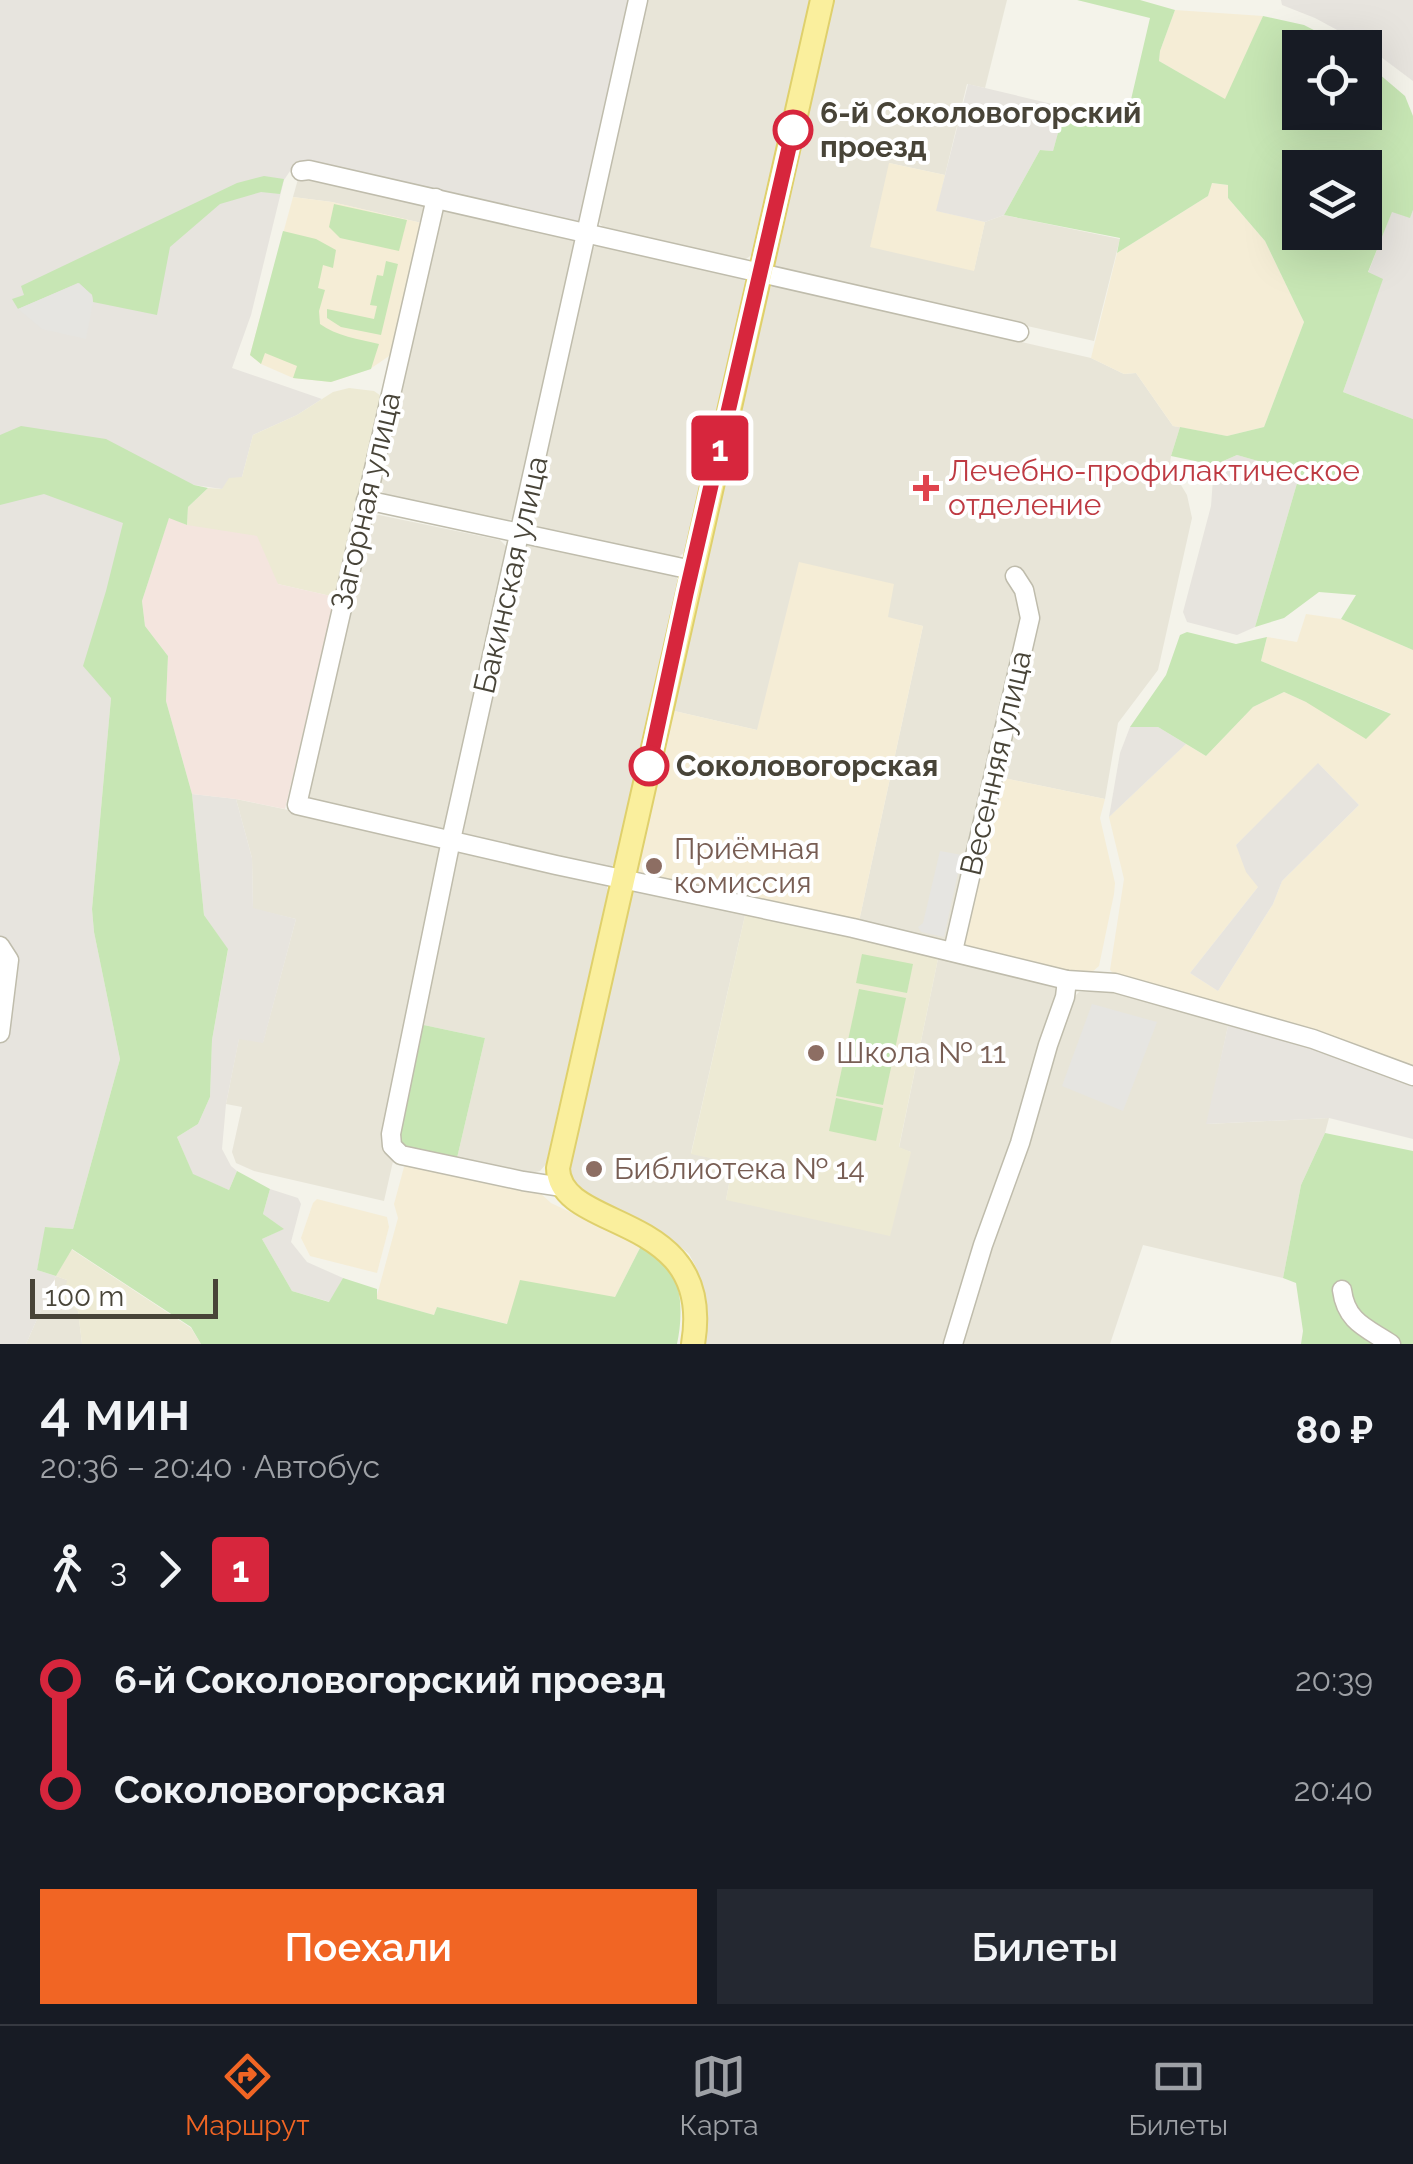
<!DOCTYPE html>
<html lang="ru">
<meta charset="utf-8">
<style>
body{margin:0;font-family:Raleway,sans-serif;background:#242831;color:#f1f3f6;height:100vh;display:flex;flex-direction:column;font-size:38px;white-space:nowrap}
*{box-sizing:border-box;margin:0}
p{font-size:32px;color:#9ea1a6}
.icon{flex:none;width:55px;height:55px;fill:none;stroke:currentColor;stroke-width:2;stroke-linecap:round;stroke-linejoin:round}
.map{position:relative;height:1344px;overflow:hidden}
.drawer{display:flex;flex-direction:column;background:#171b24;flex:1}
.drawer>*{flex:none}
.badge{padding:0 20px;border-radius:8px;font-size:35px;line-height:65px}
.fabs{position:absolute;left:1282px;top:30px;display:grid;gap:20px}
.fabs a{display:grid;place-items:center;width:100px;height:100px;border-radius:0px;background:#171b24;box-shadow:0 10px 40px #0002;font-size:50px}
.scale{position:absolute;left:30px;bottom:25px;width:188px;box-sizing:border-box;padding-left:10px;border:5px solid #484438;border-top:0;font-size:28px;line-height:35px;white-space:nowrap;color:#484438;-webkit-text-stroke:8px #fff;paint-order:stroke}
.map>.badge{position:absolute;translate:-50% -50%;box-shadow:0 0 0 5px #fff}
.legs{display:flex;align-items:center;gap:15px;height:110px;padding:0 40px;font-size:32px}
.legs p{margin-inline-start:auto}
.summary{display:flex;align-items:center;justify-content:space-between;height:170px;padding:0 40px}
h1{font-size:55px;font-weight:600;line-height:75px}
.button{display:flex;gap:20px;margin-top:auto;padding:20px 40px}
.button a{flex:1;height:115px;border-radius:0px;background:#f16524;color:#fff;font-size:40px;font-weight:600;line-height:115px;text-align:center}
.button a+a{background:#242831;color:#f1f3f6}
ul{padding:0 40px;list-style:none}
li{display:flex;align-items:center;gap:35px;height:110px;font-size:38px}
li i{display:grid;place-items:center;width:15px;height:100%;margin:0 12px;background:currentColor}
li i::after{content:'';width:25px;height:25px;margin:-12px;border:8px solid;border-radius:50%;background:#171b24}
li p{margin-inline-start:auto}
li:first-child i{background:linear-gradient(#0000 50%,currentColor 0)}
li:last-child i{background:linear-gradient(currentColor 50%,#0000 0)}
.tab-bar{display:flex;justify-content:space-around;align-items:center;height:140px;border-top:2px solid #363941;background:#171b24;font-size:28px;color:#9ea1a6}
.tab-bar a{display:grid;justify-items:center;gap:5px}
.tab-bar .selected{color:#f16524}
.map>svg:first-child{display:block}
.residential{fill:#e8e5d8}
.commercial{fill:#f5edd6;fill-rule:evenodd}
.industrial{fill:#e7e4de}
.education{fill:#edead4}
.medical{fill:#f4e5de}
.green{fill:#c7e6b4;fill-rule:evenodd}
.parking{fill:#e6e5e1}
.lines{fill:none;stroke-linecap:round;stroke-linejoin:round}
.minor-casing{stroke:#bfbcac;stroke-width:21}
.major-casing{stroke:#dfd06c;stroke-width:26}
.minor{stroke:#fff;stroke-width:18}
.major{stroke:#faef9d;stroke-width:22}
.line-1-casing{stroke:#fff;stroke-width:22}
.line-1{stroke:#d7263d;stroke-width:15}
.stop-1-dot{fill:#fff;stroke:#d7263d;stroke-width:5}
.health-dot{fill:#e0444e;stroke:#fff;stroke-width:4}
.education-dot{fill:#8d6e63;stroke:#fff;stroke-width:4}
.labels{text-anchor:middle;stroke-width:8;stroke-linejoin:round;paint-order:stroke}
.stop-label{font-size:30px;font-weight:bold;fill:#484438;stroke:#fff;text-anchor:start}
.health-label{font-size:30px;fill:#be3a42;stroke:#fff;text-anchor:start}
.street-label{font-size:30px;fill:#484438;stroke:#fff}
.education-label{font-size:30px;fill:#785e54;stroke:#fff;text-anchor:start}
</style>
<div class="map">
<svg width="1413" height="1344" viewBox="0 0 1413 1344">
<rect width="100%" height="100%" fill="#f4f3ea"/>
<g class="residential">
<path d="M 646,0 L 812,0 L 753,254 L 746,259 L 738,260 L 604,228 L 600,224 L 598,217 Z"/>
<path d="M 829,0 L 1007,0 L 985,88 L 967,84 L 945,175 L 889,163 L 974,270 L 985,222 L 1004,215 L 1120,239 L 1094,341 L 778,270 L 775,266 L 772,259 Z"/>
<path d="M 309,177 L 427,205 L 426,224 L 332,202 L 293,197 L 298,179 Z"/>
<path d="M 444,207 L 574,237 L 576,241 L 514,514 L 512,519 L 506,521 L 385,494 L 381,491 L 378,484 L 437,215 Z"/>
<path d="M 597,244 L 736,274 L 745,281 L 747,288 L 686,551 L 676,559 L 534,529 L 528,522 L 592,249 Z"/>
<path d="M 774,285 L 1091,358 L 1124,374 L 1136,373 L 1173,426 L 1180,427 L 1171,456 L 1169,470 L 1178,480 L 1187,495 L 1192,518 L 1158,670 L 1118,723 L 1105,799 L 999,777 L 961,948 L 858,926 L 923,626 L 888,618 L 757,730 L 670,710 L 767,290 Z"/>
<path d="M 379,515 L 500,540 L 507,547 L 447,828 L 440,830 L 312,801 L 307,794 L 372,517 Z"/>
<path d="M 528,540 L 672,574 L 677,578 L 678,584 L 615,863 L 611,867 L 605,868 L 465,836 L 459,829 L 524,544 Z"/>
<path d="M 236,799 L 435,841 L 443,850 L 394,1157 L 384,1201 L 254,1171 L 236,1163 L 232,1152 L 242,1107 L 226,1104 L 239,1038 L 263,1042 L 296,919 L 253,909 L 252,858 Z"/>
<path d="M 458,851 L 605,882 L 608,890 L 546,1164 L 540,1171 L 531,1173 L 457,1158 L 485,1038 L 419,1024 Z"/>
<path d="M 631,888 L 746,911 L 691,1153 L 733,1163 L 726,1200 L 911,1152 L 899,1148 L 939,954 L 1049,980 L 1057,990 L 1060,997 L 1008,1156 L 965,1271 L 945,1344 L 702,1344 L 705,1315 L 704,1293 L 696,1267 L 689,1254 L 667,1236 L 588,1199 L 567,1176 Z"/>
<path d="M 1116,990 L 1228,1026 L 1207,1124 L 1329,1118 L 1325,1133 L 1301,1185 L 1283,1278 L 1143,1245 L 1110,1344 L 963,1344 L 981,1277 L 1026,1155 L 1055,1047 L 1073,998 L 1079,992 Z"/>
<path d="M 56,1276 L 67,1280 L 78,1311 L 82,1344 L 26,1344 Z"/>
</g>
<g class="commercial">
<path d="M 1175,10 L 1263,16 L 1226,100 L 1159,61 L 1160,51 Z"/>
<path d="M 889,163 L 945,175 L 937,211 L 985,222 L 974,271 L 870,247 Z"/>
<path d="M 1211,183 L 1228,185 L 1228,198 L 1265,241 L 1304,322 L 1264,427 L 1227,436 L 1173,426 L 1136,373 L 1124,374 L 1091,358 L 1117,253 L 1208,196 Z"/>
<path d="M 293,197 L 332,202 L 426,224 L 395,352 L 370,369 L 331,382 L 293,378 L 261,364 L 250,355 Z"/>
<path d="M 799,562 L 894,584 L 888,617 L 923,626 L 858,926 L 634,873 L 670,710 L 757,730 Z"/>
<path d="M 1306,614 L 1341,619 L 1413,650 L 1413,1068 L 1117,977 L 1110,970 L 1124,879 L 1109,817 L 1186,744 L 1206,756 L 1253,707 L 1284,692 L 1306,702 L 1390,713 L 1261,661 L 1267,637 L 1297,642 ZM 1319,764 L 1359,805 L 1282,881 L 1273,904 L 1218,991 L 1190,973 L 1258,887 L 1236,845 Z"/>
<path d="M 999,777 L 1105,799 L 1100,818 L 1115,883 L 1114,894 L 1099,966 L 1091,973 L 1074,973 L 962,948 Z"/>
<path d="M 409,1164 L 538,1191 L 551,1203 L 641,1246 L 615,1297 L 508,1324 L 437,1307 L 434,1315 L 376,1299 L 398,1218 L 394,1204 L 404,1167 Z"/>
<path d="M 317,1199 L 387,1217 L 389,1227 L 377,1273 L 310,1256 L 301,1238 L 313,1203 Z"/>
</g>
<g class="industrial">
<path d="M 0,0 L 633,0 L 580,222 L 575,225 L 300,162 L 294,165 L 284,180 L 251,315 L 232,368 L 322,399 L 297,415 L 253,435 L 242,477 L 222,489 L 194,485 L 0,435 Z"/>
<path d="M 1281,0 L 1413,0 L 1413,81 L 1365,45 L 1315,18 L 1282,5 Z"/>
<path d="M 968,84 L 1065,107 L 1053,151 L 1040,150 L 1004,215 L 985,222 L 936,211 Z"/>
<path d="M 1413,210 L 1413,419 L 1343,392 L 1382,280 L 1368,273 L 1392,211 L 1410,217 Z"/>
<path d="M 1237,455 L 1300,473 L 1255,627 L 1237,635 L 1187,622 L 1183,612 L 1211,506 L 1214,465 Z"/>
<path d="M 0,467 L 133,518 L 111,698 L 92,909 L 94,932 L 120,1059 L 73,1229 L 46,1227 L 37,1270 L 56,1276 L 26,1344 L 0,1344 Z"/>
<path d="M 1130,727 L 1158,727 L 1186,744 L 1109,817 L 1120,753 Z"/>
<path d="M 1318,763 L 1359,805 L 1282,881 L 1273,904 L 1218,991 L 1190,973 L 1258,887 L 1246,872 L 1236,845 Z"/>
<path d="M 192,794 L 236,799 L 252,858 L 253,908 L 296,919 L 263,1043 L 239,1039 L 226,1104 L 222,1149 L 231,1166 L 237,1171 L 229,1190 L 193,1175 L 177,1137 L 198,1124 L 210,1097 L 212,1040 L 228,950 L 204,915 Z"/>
<path d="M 1228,1026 L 1310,1045 L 1413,1084 L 1413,1139 L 1329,1118 L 1206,1124 Z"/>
<path d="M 270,1189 L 298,1198 L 301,1204 L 291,1242 L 307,1262 L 343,1278 L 330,1302 L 292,1291 L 262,1239 L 283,1229 L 263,1214 Z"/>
</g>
<g class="education">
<path d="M 349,388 L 374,391 L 384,398 L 335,597 L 278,584 L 187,525 L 188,507 L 208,488 L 222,489 L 229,478 L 242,477 L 253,435 L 297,415 L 333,392 Z"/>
<path d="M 746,911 L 939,954 L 899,1147 L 911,1152 L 890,1236 L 726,1200 L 733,1163 L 691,1154 Z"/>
<path d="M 71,1249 L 191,1328 L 201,1344 L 82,1344 L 78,1311 L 63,1301 L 67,1280 L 56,1276 Z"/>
</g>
<path class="medical" d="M 169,517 L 187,525 L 257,536 L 278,584 L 335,597 L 285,809 L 236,799 L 192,794 L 166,701 L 168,656 L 145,626 L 142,601 Z"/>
<g class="green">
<path d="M 1077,0 L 1140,0 L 1175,10 L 1160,51 L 1159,61 L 1225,99 L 1263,16 L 1304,25 L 1347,47 L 1300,48 L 1300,112 L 1365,112 L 1365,62 L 1405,96 L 1413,116 L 1413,210 L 1410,218 L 1392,212 L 1368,272 L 1383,279 L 1343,392 L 1413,419 L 1413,650 L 1341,619 L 1356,595 L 1319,592 L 1284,618 L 1255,627 L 1300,473 L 1237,455 L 1214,465 L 1171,456 L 1180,427 L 1227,436 L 1264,427 L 1304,322 L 1265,241 L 1228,198 L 1228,185 L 1212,183 L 1208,196 L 1117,253 L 1120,238 L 1004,215 L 1040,150 L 1053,151 L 1065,107 L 1126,121 L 1150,18 ZM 1300,168 L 1365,168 L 1365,232 L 1300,232 Z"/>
<path d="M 264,176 L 284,179 L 280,194 L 261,192 L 220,204 L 170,247 L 157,315 L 93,302 L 92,295 L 78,283 L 18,309 L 12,299 L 24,295 L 21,286 L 237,183 Z"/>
<path d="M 334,204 L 407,220 L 399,251 L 340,238 L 329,227 Z"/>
<path d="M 283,231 L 316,239 L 336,250 L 333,268 L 323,265 L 318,288 L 325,290 L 319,311 L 320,324 C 336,336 359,339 379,344 L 371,369 L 331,382 L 293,378 L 297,366 L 265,353 L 261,364 L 250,355 Z"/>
<path d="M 386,261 L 398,264 L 381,335 L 341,327 L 327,318 L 327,309 L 374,319 L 377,306 L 370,305 L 377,275 L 383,276 Z"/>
<path d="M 21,426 L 106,439 L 194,485 L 208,488 L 188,507 L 187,525 L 169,518 L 142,601 L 145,626 L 168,656 L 166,701 L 192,794 L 204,915 L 228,949 L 212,1040 L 210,1097 L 198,1124 L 177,1137 L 193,1174 L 229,1190 L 237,1171 L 270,1189 L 263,1214 L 284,1229 L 262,1239 L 292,1291 L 329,1302 L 343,1278 L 377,1289 L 377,1299 L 434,1315 L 437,1307 L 507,1324 L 520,1280 L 615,1297 L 641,1246 C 649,1252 661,1258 667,1266 C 684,1285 682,1321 677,1344 L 201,1344 L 191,1327 L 72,1249 L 56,1276 L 37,1270 L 45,1227 L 73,1229 L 120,1059 L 94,932 L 92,909 L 111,698 L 83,666 L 106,591 L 123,523 L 44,494 L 0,505 L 0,435 Z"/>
<path d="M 1187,632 L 1236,644 L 1267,637 L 1261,661 L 1391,714 L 1366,739 L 1306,702 L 1284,692 L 1253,707 L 1206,756 L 1158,727 L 1130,727 L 1166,675 L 1180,635 Z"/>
<path d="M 862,954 L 913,964 L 907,993 L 856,983 Z"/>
<path d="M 859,989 L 906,998 L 883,1105 L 836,1096 Z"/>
<path d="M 419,1024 L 485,1038 L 457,1158 L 402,1146 L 398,1141 Z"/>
<path d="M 836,1098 L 883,1108 L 876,1141 L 829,1131 Z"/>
<path d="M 1325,1133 L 1413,1151 L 1413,1344 L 1301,1344 L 1303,1331 L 1296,1283 L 1283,1278 L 1301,1185 Z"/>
</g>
<g class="parking">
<path d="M 79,283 L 92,295 L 93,302 L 86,339 L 42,329 L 18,309 Z"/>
<path d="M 940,851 L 962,855 L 944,937 L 921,932 L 918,927 L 923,923 Z"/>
<path d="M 1092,1004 L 1157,1022 L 1123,1111 L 1062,1086 Z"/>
</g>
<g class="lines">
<defs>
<g id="minor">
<path d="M 301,171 L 309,170 L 1019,332"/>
<path d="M 436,198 L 297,805 L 556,865 L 853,928 L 1067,980 L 1115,983 L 1313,1039 L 1413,1076"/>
<path d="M 366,500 L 692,570"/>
<path d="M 0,946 L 9,960 L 0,1033"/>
<path d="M 953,951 L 1030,618 L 1024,590 L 1015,576"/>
<path d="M 562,1187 L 523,1181 L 401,1155 L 392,1146 L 391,1134 L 451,840 L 638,0"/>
<path d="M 1342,1290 C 1346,1322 1367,1328 1391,1344"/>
<path d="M 953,1344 L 983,1245 L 1020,1143 L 1048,1045 L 1065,997 L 1067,980"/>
</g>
<path id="major" d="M 693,1344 C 716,1209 559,1234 558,1168 L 822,0"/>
</defs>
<use href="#minor" class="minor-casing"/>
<use href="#major" class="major-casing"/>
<use href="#minor" class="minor"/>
<use href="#major" class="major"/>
</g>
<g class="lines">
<defs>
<path id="line-1" d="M 649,766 L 686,594 L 793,130"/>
</defs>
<use href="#line-1" class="line-1-casing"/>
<use href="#line-1" class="line-1"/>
</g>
<g class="stop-1-dot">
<circle cx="793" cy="130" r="18"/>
<circle cx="649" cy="766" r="18"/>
</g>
<path class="health-dot" d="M921 473h10v10h10v10h-10v10h-10v-10h-10v-10h10z"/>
<g class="education-dot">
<circle cx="654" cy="866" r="10"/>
<circle cx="816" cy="1053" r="10"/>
<circle cx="594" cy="1169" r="10"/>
</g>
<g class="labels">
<g class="stop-label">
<text x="820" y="123">6-й Соколовогорский<tspan x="820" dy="34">проезд</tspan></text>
<text x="676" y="776">Соколовогорская</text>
</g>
<g class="health-label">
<text x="948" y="481">Лечебно-профилактическое<tspan x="948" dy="34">отделение</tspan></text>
</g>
<g class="street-label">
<text transform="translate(366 501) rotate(-77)" y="10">Загорная улица</text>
<text transform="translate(511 575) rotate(-77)" y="10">Бакинская улица</text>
<text transform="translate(996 763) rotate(-77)" y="10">Весенняя улица</text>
</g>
<g class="education-label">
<text x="674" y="859">Приёмная<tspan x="674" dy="34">комиссия</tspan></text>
<text x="836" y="1063">Школа № 11</text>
<text x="614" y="1179">Библиотека № 14</text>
</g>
</g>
</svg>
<div class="fabs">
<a><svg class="icon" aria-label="locate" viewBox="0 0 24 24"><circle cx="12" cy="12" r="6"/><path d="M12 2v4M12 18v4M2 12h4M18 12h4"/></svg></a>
<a><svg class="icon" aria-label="layers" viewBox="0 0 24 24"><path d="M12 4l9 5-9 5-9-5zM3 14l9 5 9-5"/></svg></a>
</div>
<div class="scale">100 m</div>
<b class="badge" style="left:720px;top:448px;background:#d7263d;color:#fff">1</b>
</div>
<section class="drawer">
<div class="summary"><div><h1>4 мин</h1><p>20:36 – 20:40 · Автобус</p></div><b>80 ₽</b></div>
<div class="legs"><svg class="icon" aria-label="walk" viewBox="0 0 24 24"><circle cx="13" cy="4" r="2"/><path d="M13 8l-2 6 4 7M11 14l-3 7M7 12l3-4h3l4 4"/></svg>3<svg class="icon" aria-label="forward" viewBox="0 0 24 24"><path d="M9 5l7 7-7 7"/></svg><b class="badge" style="background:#d7263d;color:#fff">1</b></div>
<ul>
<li><i style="color:#d7263d"></i><b>6-й Соколовогорский проезд</b><p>20:39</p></li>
<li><i style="color:#d7263d"></i><b>Соколовогорская</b><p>20:40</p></li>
</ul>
<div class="button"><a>Поехали</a><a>Билеты</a></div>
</section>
<nav class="tab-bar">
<a class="selected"><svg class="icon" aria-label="directions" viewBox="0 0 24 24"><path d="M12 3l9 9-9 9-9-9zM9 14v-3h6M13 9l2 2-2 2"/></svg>Маршрут</a>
<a><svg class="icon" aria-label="map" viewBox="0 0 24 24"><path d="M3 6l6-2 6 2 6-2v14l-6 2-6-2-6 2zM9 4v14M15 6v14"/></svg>Карта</a>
<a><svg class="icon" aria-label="tickets" viewBox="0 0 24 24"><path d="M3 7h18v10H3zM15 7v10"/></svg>Билеты</a>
</nav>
